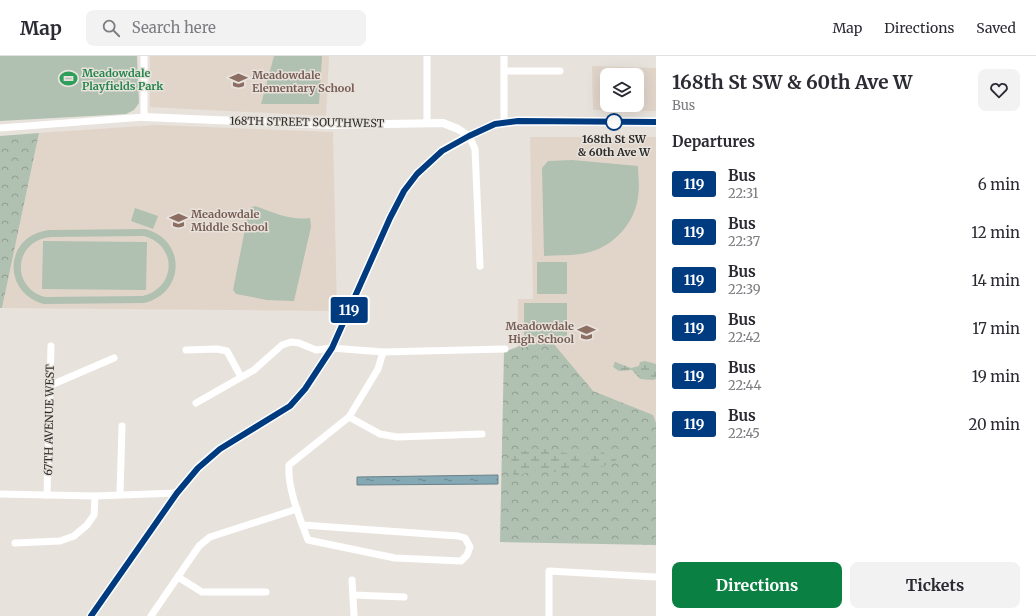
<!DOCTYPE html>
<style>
body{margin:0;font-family:Merriweather,serif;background:#f2f2f3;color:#2b2b33;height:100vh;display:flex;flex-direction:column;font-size:15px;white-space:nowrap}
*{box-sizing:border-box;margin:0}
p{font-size:13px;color:#7c7c81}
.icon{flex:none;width:22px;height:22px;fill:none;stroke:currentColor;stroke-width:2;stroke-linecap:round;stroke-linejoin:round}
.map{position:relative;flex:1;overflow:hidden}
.side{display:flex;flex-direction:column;background:#fff;width:380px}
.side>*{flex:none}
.badge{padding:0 8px;border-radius:3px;font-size:14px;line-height:26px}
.fabs{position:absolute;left:600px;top:12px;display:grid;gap:8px}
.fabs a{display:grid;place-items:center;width:44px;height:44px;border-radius:8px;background:#fff;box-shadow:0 4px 16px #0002;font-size:20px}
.map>.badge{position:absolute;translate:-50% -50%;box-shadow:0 0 0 2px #fff}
h2{padding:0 16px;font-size:15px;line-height:36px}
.round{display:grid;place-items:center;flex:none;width:42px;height:42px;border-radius:8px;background:#f2f2f3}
.summary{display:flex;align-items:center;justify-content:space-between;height:68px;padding:0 16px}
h1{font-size:19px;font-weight:700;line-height:30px}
.action{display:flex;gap:8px;margin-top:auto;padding:8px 16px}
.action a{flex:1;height:46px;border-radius:8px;background:#0b8043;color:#fff;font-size:16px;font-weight:700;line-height:46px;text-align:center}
.action a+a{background:#f2f2f3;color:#2b2b33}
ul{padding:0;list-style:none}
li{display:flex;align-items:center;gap:12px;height:48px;padding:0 16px}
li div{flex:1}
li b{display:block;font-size:15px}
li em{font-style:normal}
li .badge{min-width:44px;font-weight:700;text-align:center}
header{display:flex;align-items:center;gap:24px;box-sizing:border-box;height:56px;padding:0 20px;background:#fff;border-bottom:1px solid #e1e1e2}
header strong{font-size:19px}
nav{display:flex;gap:22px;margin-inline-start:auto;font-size:14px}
.search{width:280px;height:36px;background:#f2f2f3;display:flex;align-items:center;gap:10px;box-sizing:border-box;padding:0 14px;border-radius:8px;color:#7c7c81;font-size:15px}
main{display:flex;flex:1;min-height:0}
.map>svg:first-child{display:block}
.built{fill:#e1d5ca;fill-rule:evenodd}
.forest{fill:url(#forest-crowns)}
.wetland{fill:url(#wetland-marsh)}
.green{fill:#b0c0b1;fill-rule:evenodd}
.water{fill:url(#water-ripples);stroke:#6a828a}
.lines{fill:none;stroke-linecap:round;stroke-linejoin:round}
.minor{stroke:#fff;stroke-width:7}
.tertiary{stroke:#fff;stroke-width:8}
.secondary{stroke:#d6eefd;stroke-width:9}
.line-casing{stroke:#fff;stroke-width:9}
.line{stroke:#003b80;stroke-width:6}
.stop-dot{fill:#fff;stroke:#003b80;stroke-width:2}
.labels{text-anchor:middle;stroke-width:3;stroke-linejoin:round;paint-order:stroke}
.leisure-label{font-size:11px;font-weight:bold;fill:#27864d;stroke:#e8e2dc;text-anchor:start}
.education-label{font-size:11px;font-weight:bold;fill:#785e54;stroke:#e8e2dc;text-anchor:start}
.street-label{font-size:11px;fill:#2d2b29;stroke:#e8e2dc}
.stop-label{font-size:11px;font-weight:bold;fill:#2d2b29;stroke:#e8e2dc}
</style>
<header>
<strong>Map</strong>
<div class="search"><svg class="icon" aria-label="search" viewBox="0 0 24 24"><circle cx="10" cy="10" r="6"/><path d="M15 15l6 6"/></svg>Search here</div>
<nav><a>Map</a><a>Directions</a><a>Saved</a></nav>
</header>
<main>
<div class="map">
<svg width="656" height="560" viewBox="0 0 656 560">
<defs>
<pattern id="forest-crowns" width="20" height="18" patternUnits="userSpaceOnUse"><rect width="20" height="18" fill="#b0c0b1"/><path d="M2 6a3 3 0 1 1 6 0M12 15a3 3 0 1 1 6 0" fill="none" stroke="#909c90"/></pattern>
<pattern id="wetland-marsh" width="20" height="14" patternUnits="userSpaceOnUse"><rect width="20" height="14" fill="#b0c0b1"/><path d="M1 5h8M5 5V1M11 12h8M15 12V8" fill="none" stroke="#909c90"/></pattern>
<pattern id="water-ripples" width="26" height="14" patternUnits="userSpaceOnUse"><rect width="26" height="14" fill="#84a8b4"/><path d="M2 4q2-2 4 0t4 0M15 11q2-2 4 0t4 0" fill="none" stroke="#6c8992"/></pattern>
</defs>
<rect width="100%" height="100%" fill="#e8e2dc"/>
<g class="built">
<path d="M 150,0 L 329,0 L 326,60 L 150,51 Z"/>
<path d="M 592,10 L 656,12 L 656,55 L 593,54 ZM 607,19 L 637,19 L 637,49 L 607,49 Z"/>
<path d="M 156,69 L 333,76 L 337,255 L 2,252 L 39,77 Z"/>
<path d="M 530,81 L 656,81 L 656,429 L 517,309 L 518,243 L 533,243 Z"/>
</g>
<g class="forest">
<path d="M 39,77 L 2,252 L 0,252 L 0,80 Z"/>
<path d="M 530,286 L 553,287 L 593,335 L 653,359 L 656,367 L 656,489 L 500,486 L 504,296 Z"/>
</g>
<g class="wetland">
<path d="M 645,305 L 656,308 L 656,323 L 653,324 L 640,323 L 632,314 L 619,315 L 613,311 L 615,306 L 631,312 L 639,310 L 640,306 Z"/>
<path d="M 548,393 L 578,400 L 600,395 L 617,404 L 600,412 L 578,411 L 551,417 L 532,414 L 514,422 L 511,409 L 512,396 Z"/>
</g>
<g class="green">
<path d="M 0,0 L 137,0 L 139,47 L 134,54 L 126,58 L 0,65 Z"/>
<path d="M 274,0 L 322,0 L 319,48 L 261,48 Z"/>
<path d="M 572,104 L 638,110 C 638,120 640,131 638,141 C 635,166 615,189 590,196 C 576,200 559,199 544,200 L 542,112 L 548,105 Z"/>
<path d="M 255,150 C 273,156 290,165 310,162 L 311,171 L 294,245 L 267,244 L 236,238 L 233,234 L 249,153 Z"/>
<path d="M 135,152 L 158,160 L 153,173 L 131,165 Z"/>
<path d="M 145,173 C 186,183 186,237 144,247 L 44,248 C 0,236 5,177 51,174 ZM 144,180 C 177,189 177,231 143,240 L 45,241 C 10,231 14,184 51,181 Z"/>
<path d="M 43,185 L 147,186 L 146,234 L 42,233 Z"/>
<rect x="537" y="206" width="30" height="32"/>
<rect x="524" y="247" width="43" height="34"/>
</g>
<path class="water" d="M 498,419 L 498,428 L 357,429 L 357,421 Z"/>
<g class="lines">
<g class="minor">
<path d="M 427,0 L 427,67"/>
<path d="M 504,15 L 560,15"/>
<path d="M 504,66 L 504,0"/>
<path d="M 0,72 L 144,61 L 144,0"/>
<path d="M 469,80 L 475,93 L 480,210"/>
<path d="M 186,294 L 217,293 L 227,295 L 241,321"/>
<path d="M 49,330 L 114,302"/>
<path d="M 196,347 L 254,314 L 282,289 L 291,286 L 299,287 L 316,294 L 332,292 L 383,296 L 505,293"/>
<path d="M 349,361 L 380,378 L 397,381 L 482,378"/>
<path d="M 0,438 L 95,440 L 177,437"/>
<path d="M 120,438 L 122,370"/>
<path d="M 47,439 L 51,290"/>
<path d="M 303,469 L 458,480 L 465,482 L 470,491 L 467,499 L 461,505 L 395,502 L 308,484 C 300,463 287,431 289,409 L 349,361 L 378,313 L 383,296"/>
<path d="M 15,487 L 60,485 L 74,480 L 87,469 L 94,459 L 95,440"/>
<path d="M 178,521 L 202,536 L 266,536"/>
<path d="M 352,524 L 354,560"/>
<path d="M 353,539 L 404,541"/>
<path d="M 151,560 L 199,490 L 210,481 L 297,453"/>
<path d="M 549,560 L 549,515 L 656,521"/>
</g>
<path class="tertiary" d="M 144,61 L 331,69 L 443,67 L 458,73 L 469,80"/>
<path class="secondary" d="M 91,560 L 177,437 L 198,412 L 219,393 L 290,350 L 305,333 L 332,292 L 390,162 L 404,135 L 417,118 L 442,95 L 469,80 L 495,68 L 518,65 L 656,66"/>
</g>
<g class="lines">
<defs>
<path id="line" d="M 91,560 L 177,437 L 198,412 L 220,393 L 290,350 L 305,333 L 332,292 L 390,162 L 404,135 L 417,118 L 442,95 L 469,80 L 495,68 L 518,65 L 656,66"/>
</defs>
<use href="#line" class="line-casing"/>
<use href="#line" class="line"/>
</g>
<defs>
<symbol id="stadium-bare" viewBox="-9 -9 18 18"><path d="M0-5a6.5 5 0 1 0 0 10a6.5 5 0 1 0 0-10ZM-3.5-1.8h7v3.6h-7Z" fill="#2e9e5b" stroke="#e8e2dc" stroke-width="2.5" paint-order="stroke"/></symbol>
<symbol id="school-bare" viewBox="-9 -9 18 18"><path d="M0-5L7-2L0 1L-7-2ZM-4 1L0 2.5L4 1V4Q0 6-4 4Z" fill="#8d6e63" stroke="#e8e2dc" stroke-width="2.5" paint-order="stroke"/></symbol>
</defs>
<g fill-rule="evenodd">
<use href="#stadium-bare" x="56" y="10" width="25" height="25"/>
<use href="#school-bare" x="226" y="12" width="25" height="25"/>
<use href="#school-bare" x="166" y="152" width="25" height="25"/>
<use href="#school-bare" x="574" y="264" width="25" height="25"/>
</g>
<circle class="stop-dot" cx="614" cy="66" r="8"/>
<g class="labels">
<g class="leisure-label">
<text x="82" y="21">Meadowdale<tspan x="82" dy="13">Playfields Park</tspan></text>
</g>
<g class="education-label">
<text x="252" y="23">Meadowdale<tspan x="252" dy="13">Elementary School</tspan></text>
<text x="191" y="162">Meadowdale<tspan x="191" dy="13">Middle School</tspan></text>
<text x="574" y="274" text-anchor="end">Meadowdale<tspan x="574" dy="13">High School</tspan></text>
</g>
<g class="street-label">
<text transform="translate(307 66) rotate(1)" y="4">168TH STREET SOUTHWEST</text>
<text transform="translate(49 364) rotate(-89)" y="4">67TH AVENUE WEST</text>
</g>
<g class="stop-label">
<text x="614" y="87">168th St SW<tspan x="614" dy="13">&amp; 60th Ave W</tspan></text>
</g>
</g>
</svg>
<div class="fabs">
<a><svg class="icon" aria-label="layers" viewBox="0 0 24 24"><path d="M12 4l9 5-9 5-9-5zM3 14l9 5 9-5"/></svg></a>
</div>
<b class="badge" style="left:349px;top:254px;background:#003b80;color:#fff">119</b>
</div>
<section class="side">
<div class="summary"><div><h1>168th St SW &amp; 60th Ave W</h1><p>Bus</p></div><a class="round"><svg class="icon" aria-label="heart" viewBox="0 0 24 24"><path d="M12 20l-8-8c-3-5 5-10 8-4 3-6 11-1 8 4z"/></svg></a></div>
<h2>Departures</h2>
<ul>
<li><span class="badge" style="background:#003b80;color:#fff">119</span><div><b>Bus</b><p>22:31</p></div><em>6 min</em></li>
<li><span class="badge" style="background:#003b80;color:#fff">119</span><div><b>Bus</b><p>22:37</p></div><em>12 min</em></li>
<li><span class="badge" style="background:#003b80;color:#fff">119</span><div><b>Bus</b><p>22:39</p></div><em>14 min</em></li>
<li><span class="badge" style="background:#003b80;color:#fff">119</span><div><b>Bus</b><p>22:42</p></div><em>17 min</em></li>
<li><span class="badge" style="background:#003b80;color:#fff">119</span><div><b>Bus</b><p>22:44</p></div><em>19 min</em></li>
<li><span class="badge" style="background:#003b80;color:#fff">119</span><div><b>Bus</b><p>22:45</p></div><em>20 min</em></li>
</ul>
<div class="action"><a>Directions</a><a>Tickets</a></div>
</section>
</main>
